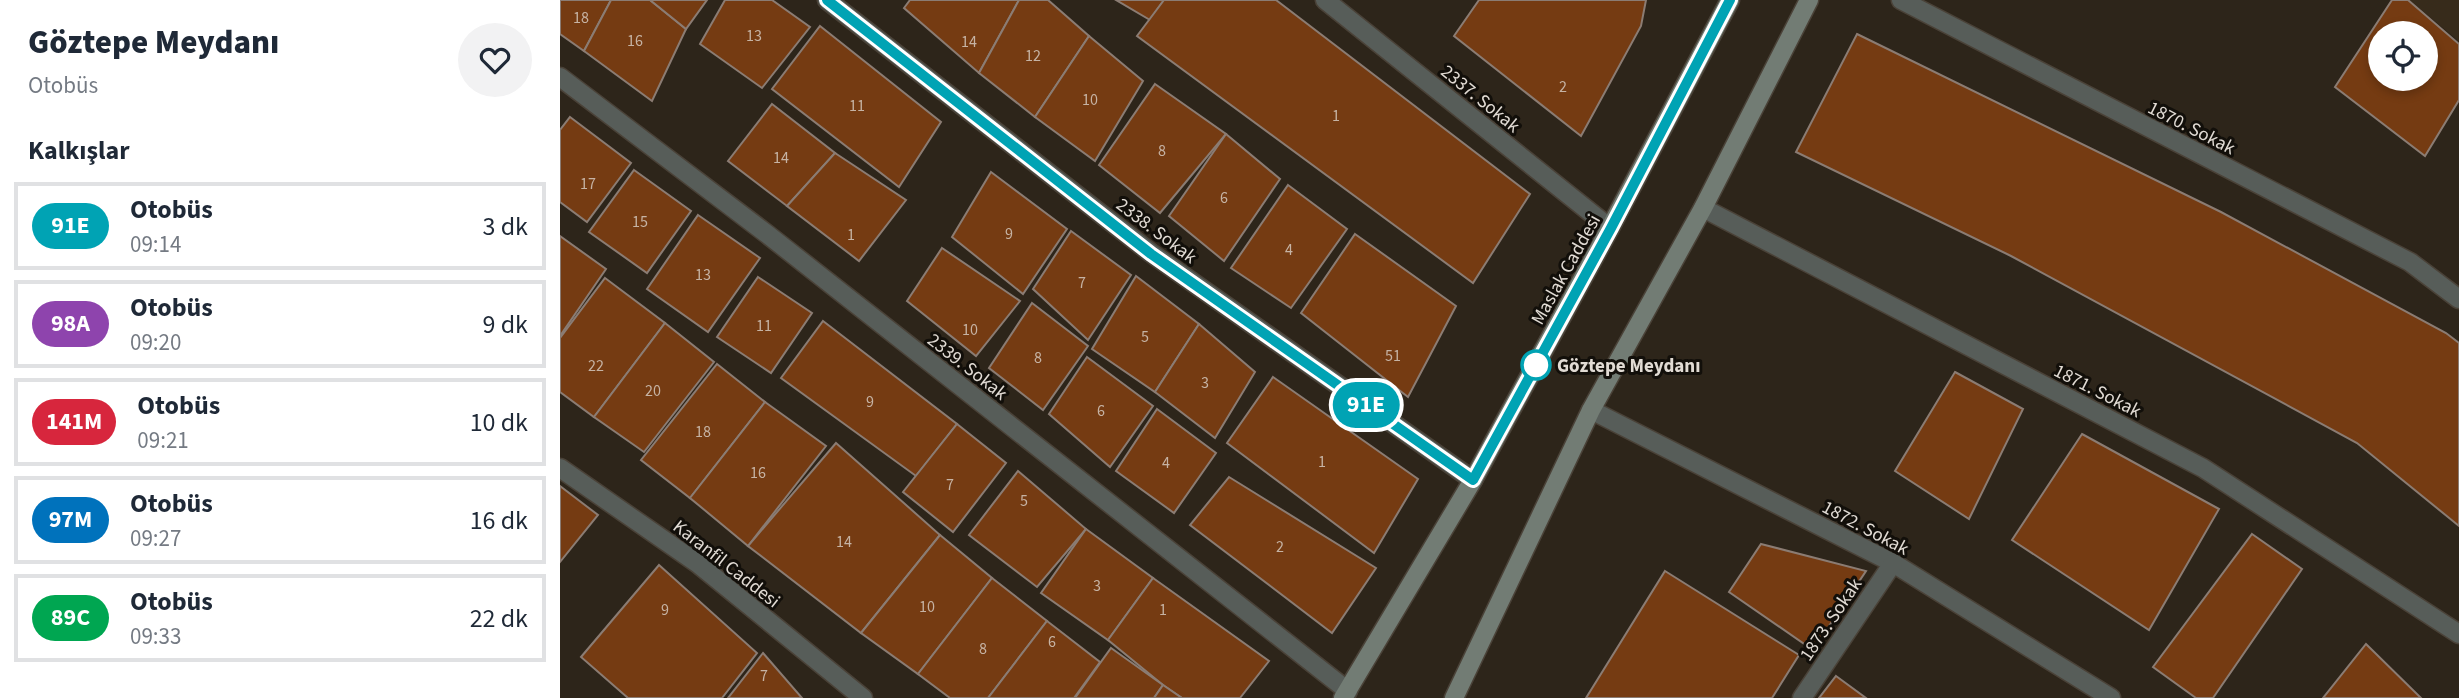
<!DOCTYPE html>
<html lang="tr">
<meta charset="utf-8">
<style>
body{margin:0;font-family:"Source Sans 3",sans-serif;background:#f2f2f3;color:#1f2937;height:100vh;display:flex;flex-direction:column;font-size:26px;white-space:nowrap}
*{box-sizing:border-box;margin:0}
p{font-size:23px;color:#747a83}
.icon{flex:none;width:38px;height:38px;fill:none;stroke:currentColor;stroke-width:2;stroke-linecap:round;stroke-linejoin:round}
.map{position:relative;flex:1;overflow:hidden}
.drawer{display:flex;flex-direction:column;background:#fff;width:560px}
.drawer>*{flex:none}
.badge{padding:0 14px;border-radius:23px;font-size:24px;line-height:46px}
.controls{position:absolute;left:1808px;top:21px;display:grid;gap:14px}
.controls a{display:grid;place-items:center;width:70px;height:70px;border-radius:50%;background:#fff;box-shadow:0 4px 10px #0003;font-size:35px}
.map>.badge{position:absolute;translate:-50% -50%;box-shadow:0 0 0 4px #fff}
h2{padding:0 28px;font-size:26px;line-height:63px}
.round{display:grid;place-items:center;flex:none;width:74px;height:74px;border-radius:37px;background:#f2f2f3}
.summary{display:flex;align-items:center;justify-content:space-between;height:119px;padding:0 28px}
h1{font-size:33px;font-weight:800;line-height:52px}
ul{padding:0;list-style:none}
li{display:flex;align-items:center;gap:21px;height:88px;margin:0 14px 10px;padding:0 14px;border:4px solid #e0e1e3;border-radius:0px}
li div{flex:1}
li b{display:block;font-size:26px}
li em{font-style:normal}
li .badge{min-width:77px;font-weight:700;text-align:center}
main{display:flex;flex:1;min-height:0}
.map>svg:first-child{display:block}
.built{fill:#372b1b}
.building{fill:#753b12;stroke:#8b7c73;stroke-width:2;fill-rule:evenodd}
.lines{fill:none;stroke-linecap:round;stroke-linejoin:round}
.minor-casing{stroke:#4a4238;stroke-width:21}
.tertiary-casing{stroke:#4a4238;stroke-width:21}
.secondary-casing{stroke:#4a4238;stroke-width:21}
.minor{stroke:#575d59;stroke-width:18}
.tertiary{stroke:#575d59;stroke-width:18}
.secondary{stroke:#727c74;stroke-width:18}
.line-casing{stroke:#fff;stroke-width:16}
.line{stroke:#00a3b4;stroke-width:10}
.stop-dot{fill:#fff;stroke:#00a3b4;stroke-width:3.5}
.labels{text-anchor:middle;stroke-width:6;stroke-linejoin:round;paint-order:stroke}
.number-label{font-size:16px;fill:#c6b3a4}
.street-label{font-size:19px;fill:#e1dbd4;stroke:#120f0a}
.stop-label{font-size:19px;font-weight:bold;fill:#e1dbd4;stroke:#120f0a;text-anchor:start}
</style>
<main>
<section class="drawer">
<div class="summary"><div><h1>Göztepe Meydanı</h1><p>Otobüs</p></div><a class="round"><svg class="icon" aria-label="heart" viewBox="0 0 24 24"><path d="M12 20l-8-8c-3-5 5-10 8-4 3-6 11-1 8 4z"/></svg></a></div>
<h2>Kalkışlar</h2>
<ul>
<li><span class="badge" style="background:#00a3b4;color:#fff">91E</span><div><b>Otobüs</b><p>09:14</p></div><em>3 dk</em></li>
<li><span class="badge" style="background:#8e44ad;color:#fff">98A</span><div><b>Otobüs</b><p>09:20</p></div><em>9 dk</em></li>
<li><span class="badge" style="background:#d7263d;color:#fff">141M</span><div><b>Otobüs</b><p>09:21</p></div><em>10 dk</em></li>
<li><span class="badge" style="background:#0072bc;color:#fff">97M</span><div><b>Otobüs</b><p>09:27</p></div><em>16 dk</em></li>
<li><span class="badge" style="background:#00a651;color:#fff">89C</span><div><b>Otobüs</b><p>09:33</p></div><em>22 dk</em></li>
</ul>
</section>
<div class="map">
<svg width="1899" height="698" viewBox="0 0 1899 698">
<rect width="100%" height="100%" fill="#2d251a"/>
<path class="built" d="M 1849,0 L 1899,0 L 1899,41 Z"/>
<g class="building">
<path d="M 0,0 L 51,0 L 24,51 L 0,34 Z"/>
<path d="M 51,0 L 90,0 L 126,29 L 92,101 L 24,51 Z"/>
<path d="M 90,0 L 147,0 L 126,29 Z"/>
<path d="M 165,0 L 212,0 L 250,27 L 202,88 L 140,44 Z"/>
<path d="M 350,0 L 459,0 L 419,73 L 344,8 Z"/>
<path d="M 459,0 L 488,0 L 529,36 L 475,117 L 419,73 Z"/>
<path d="M 556,0 L 604,0 L 590,20 Z"/>
<path d="M 604,0 L 716,0 L 970,194 L 913,283 L 577,36 Z"/>
<path d="M 919,0 L 1086,0 L 1081,26 L 1021,136 L 894,36 Z"/>
<path d="M 1832,0 L 1848,0 L 1899,44 L 1899,100 L 1865,156 L 1775,87 ZM 1820,33 L 1866,33 L 1866,79 L 1820,79 Z"/>
<path d="M 260,26 L 381,122 L 339,187 L 212,89 Z"/>
<path d="M 1297,34 L 1661,212 L 1886,333 L 1899,343 L 1899,526 L 1797,443 L 1451,256 L 1236,152 Z"/>
<path d="M 529,36 L 583,81 L 535,161 L 475,117 Z"/>
<path d="M 595,84 L 666,134 L 600,213 L 539,165 Z"/>
<path d="M 212,104 L 275,153 L 227,206 L 168,161 Z"/>
<path d="M 10,117 L 71,163 L 27,222 L 0,202 L 0,130 Z"/>
<path d="M 666,134 L 720,179 L 664,261 L 609,216 Z"/>
<path d="M 275,153 L 346,200 L 299,261 L 227,206 Z"/>
<path d="M 74,170 L 131,211 L 87,273 L 29,232 Z"/>
<path d="M 431,172 L 507,229 L 463,294 L 392,237 Z"/>
<path d="M 728,185 L 787,229 L 731,308 L 671,268 Z"/>
<path d="M 138,215 L 200,258 L 148,332 L 87,289 Z"/>
<path d="M 511,231 L 571,275 L 528,340 L 473,289 Z"/>
<path d="M 795,234 L 896,306 L 848,397 L 741,313 Z"/>
<path d="M 0,236 L 46,269 L 0,336 Z"/>
<path d="M 382,248 L 460,301 L 416,356 L 347,301 Z"/>
<path d="M 576,276 L 639,324 L 595,392 L 532,349 Z"/>
<path d="M 198,277 L 252,313 L 211,373 L 157,337 Z"/>
<path d="M 45,278 L 105,323 L 34,417 L 0,392 L 0,338 Z"/>
<path d="M 472,303 L 528,346 L 483,410 L 429,368 Z"/>
<path d="M 263,321 L 397,424 L 356,476 L 221,378 Z"/>
<path d="M 105,323 L 154,362 L 84,452 L 34,417 Z"/>
<path d="M 639,324 L 695,372 L 655,438 L 595,392 Z"/>
<path d="M 527,357 L 593,406 L 550,467 L 489,414 Z"/>
<path d="M 157,364 L 205,402 L 130,498 L 81,460 Z"/>
<path d="M 1395,372 L 1463,409 L 1409,519 L 1335,471 Z"/>
<path d="M 713,377 L 858,479 L 814,553 L 667,443 Z"/>
<path d="M 205,402 L 266,446 L 188,546 L 130,498 Z"/>
<path d="M 597,409 L 656,453 L 614,513 L 556,471 Z"/>
<path d="M 397,424 L 446,463 L 393,532 L 343,492 Z"/>
<path d="M 1522,434 L 1659,509 L 1589,630 L 1452,540 Z"/>
<path d="M 276,443 L 380,535 L 301,633 L 188,546 Z"/>
<path d="M 458,471 L 526,529 L 477,587 L 409,535 Z"/>
<path d="M 669,477 L 816,568 L 772,633 L 630,525 Z"/>
<path d="M 0,486 L 38,515 L 0,562 Z"/>
<path d="M 526,529 L 593,578 L 548,640 L 481,593 Z"/>
<path d="M 1692,534 L 1742,569 L 1653,698 L 1636,698 L 1593,667 Z"/>
<path d="M 380,535 L 432,578 L 358,674 L 301,633 Z"/>
<path d="M 1201,544 L 1306,571 L 1253,650 L 1169,592 Z"/>
<path d="M 99,565 L 197,653 L 162,698 L 68,698 L 21,657 Z"/>
<path d="M 1105,571 L 1239,655 L 1212,698 L 1026,698 Z"/>
<path d="M 432,578 L 487,621 L 428,698 L 390,698 L 358,674 Z"/>
<path d="M 593,578 L 709,661 L 680,698 L 622,698 L 603,685 L 548,640 Z"/>
<path d="M 487,621 L 540,662 L 514,698 L 428,698 Z"/>
<path d="M 1806,644 L 1861,698 L 1763,698 Z"/>
<path d="M 551,648 L 603,685 L 594,698 L 515,698 Z"/>
<path d="M 203,653 L 242,698 L 168,698 Z"/>
<path d="M 1276,676 L 1306,698 L 1259,698 Z"/>
<path d="M 603,685 L 622,698 L 594,698 Z"/>
</g>
<g class="lines">
<defs>
<g id="minor">
<path d="M 267,0 L 591,253 L 913,480"/>
<path d="M 765,0 L 1050,228"/>
<path d="M 1341,0 L 1850,262 L 1899,299"/>
<path d="M 0,77 L 207,234 L 788,691"/>
<path d="M 1143,208 L 1643,468 L 1899,634"/>
<path d="M 1031,410 L 1333,563 L 1551,698"/>
<path d="M 1242,698 L 1333,563"/>
</g>
<path id="tertiary" d="M 0,468 L 137,563 L 303,698"/>
<g id="secondary">
<path d="M 783,698 L 913,480 L 1050,228 L 1170,0"/>
<path d="M 894,698 L 1031,410 L 1143,208 L 1249,0"/>
</g>
</defs>
<use href="#minor" class="minor-casing"/>
<use href="#tertiary" class="tertiary-casing"/>
<use href="#secondary" class="secondary-casing"/>
<use href="#minor" class="minor"/>
<use href="#tertiary" class="tertiary"/>
<use href="#secondary" class="secondary"/>
</g>
<g class="lines">
<defs>
<path id="line" d="M 267,0 L 591,254 L 913,480 L 1051,228 L 1170,0"/>
</defs>
<use href="#line" class="line-casing"/>
<use href="#line" class="line"/>
</g>
<circle class="stop-dot" cx="976" cy="365" r="14"/>
<g class="labels">
<g class="number-label">
<text x="21" y="23">18</text>
<text x="194" y="41">13</text>
<text x="75" y="46">16</text>
<text x="409" y="47">14</text>
<text x="473" y="61">12</text>
<text x="1003" y="92">2</text>
<text x="530" y="105">10</text>
<text x="297" y="111">11</text>
<text x="776" y="121">1</text>
<text x="602" y="156">8</text>
<text x="221" y="163">14</text>
<text x="28" y="189">17</text>
<text x="664" y="203">6</text>
<text x="80" y="227">15</text>
<text x="449" y="239">9</text>
<text x="291" y="240">1</text>
<text x="729" y="255">4</text>
<text x="143" y="280">13</text>
<text x="522" y="288">7</text>
<text x="204" y="331">11</text>
<text x="410" y="335">10</text>
<text x="585" y="342">5</text>
<text x="833" y="361">51</text>
<text x="478" y="363">8</text>
<text x="36" y="371">22</text>
<text x="645" y="388">3</text>
<text x="93" y="396">20</text>
<text x="310" y="407">9</text>
<text x="541" y="416">6</text>
<text x="143" y="437">18</text>
<text x="762" y="467">1</text>
<text x="606" y="468">4</text>
<text x="198" y="478">16</text>
<text x="390" y="490">7</text>
<text x="464" y="506">5</text>
<text x="284" y="547">14</text>
<text x="720" y="552">2</text>
<text x="537" y="591">3</text>
<text x="367" y="612">10</text>
<text x="105" y="615">9</text>
<text x="603" y="615">1</text>
<text x="492" y="647">6</text>
<text x="423" y="654">8</text>
<text x="204" y="681">7</text>
</g>
<g class="street-label">
<text transform="translate(921 98) rotate(39)" y="7">2337. Sokak</text>
<text transform="translate(1632 127) rotate(27)" y="7">1870. Sokak</text>
<text transform="translate(597 230) rotate(37)" y="7">2338. Sokak</text>
<text transform="translate(1005 269) rotate(-61)" y="7">Maslak Caddesi</text>
<text transform="translate(408 366) rotate(38)" y="7">2339. Sokak</text>
<text transform="translate(1538 390) rotate(27)" y="7">1871. Sokak</text>
<text transform="translate(1306 527) rotate(28)" y="7">1872. Sokak</text>
<text transform="translate(167 563) rotate(38)" y="7">Karanfil Caddesi</text>
<text transform="translate(1270 619) rotate(-56)" y="7">1873. Sokak</text>
</g>
<g class="stop-label">
<text x="997" y="372">Göztepe Meydanı</text>
</g>
</g>
</svg>
<div class="controls">
<a><svg class="icon" aria-label="locate" viewBox="0 0 24 24"><circle cx="12" cy="12" r="6"/><path d="M12 2v4M12 18v4M2 12h4M18 12h4"/></svg></a>
</div>
<b class="badge" style="left:806px;top:405px;background:#00a3b4;color:#fff">91E</b>
</div>
</main>
